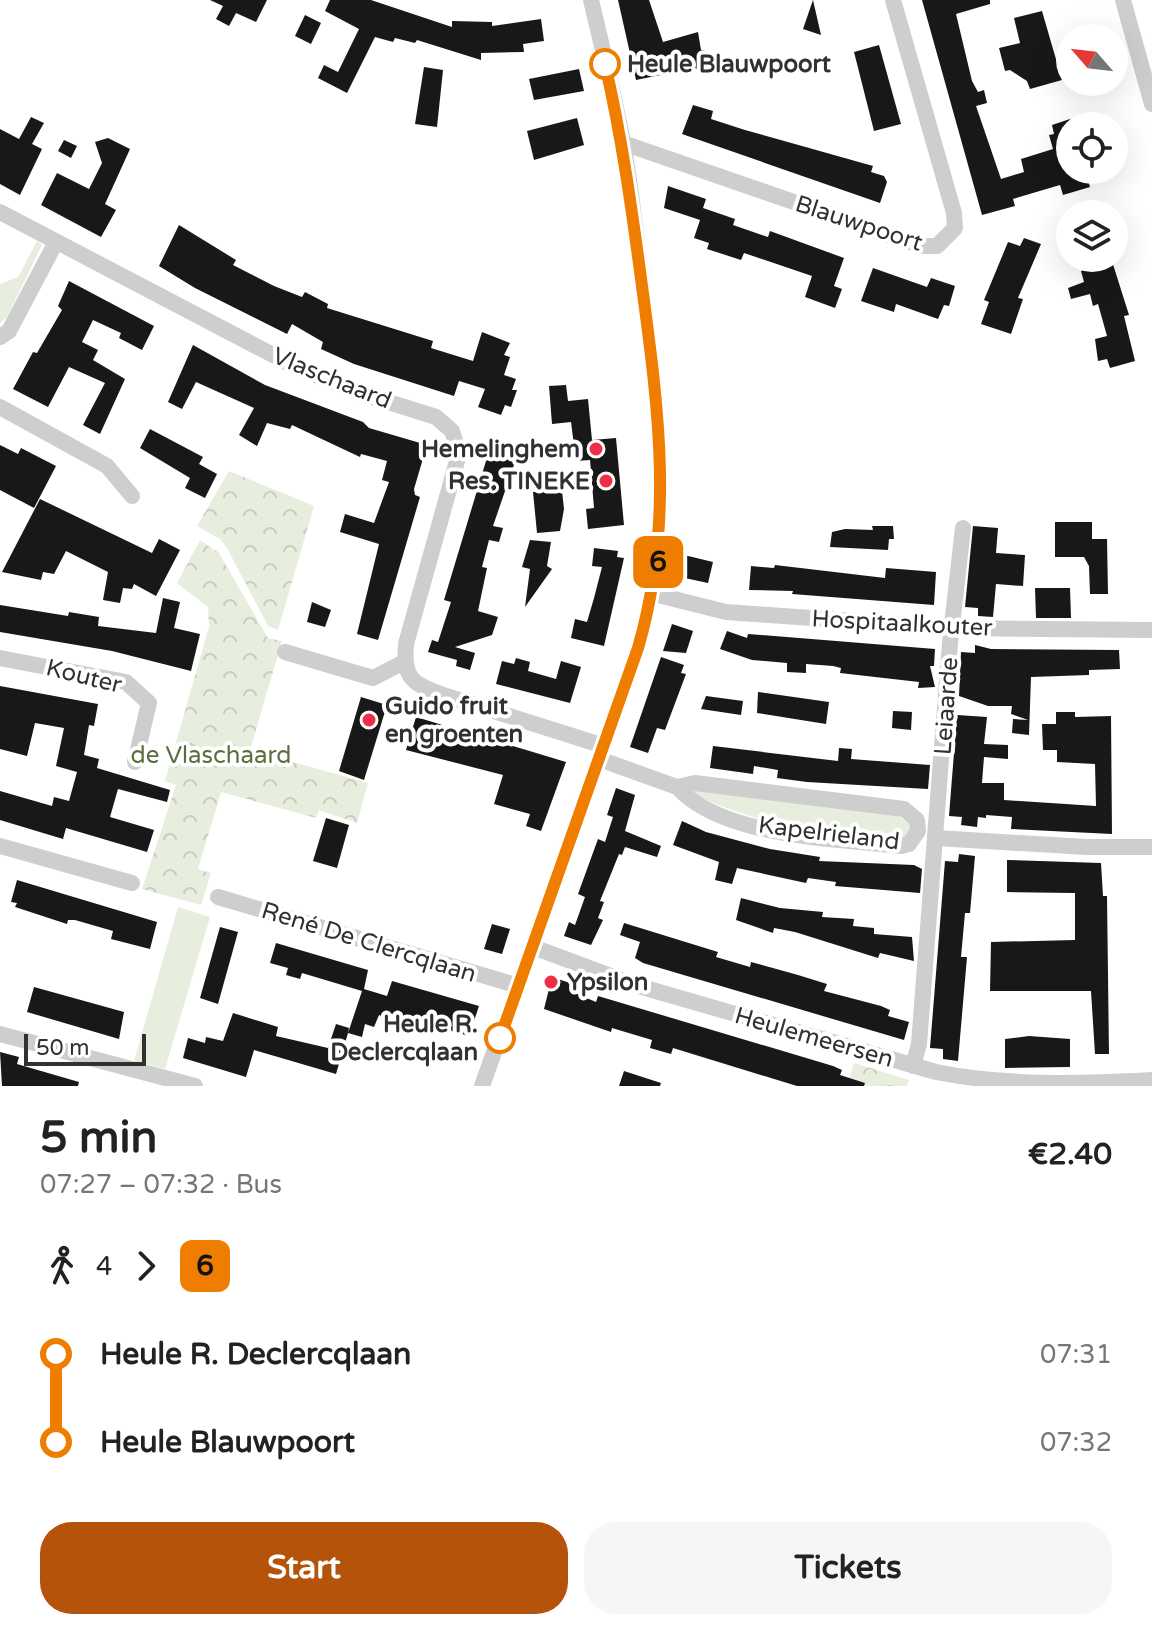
<!DOCTYPE html>
<meta charset="utf-8">
<style>
body{margin:0;font-family:"Varela Round",sans-serif;background:#f6f6f6;color:#222;height:100vh;display:flex;flex-direction:column;font-size:30px;white-space:nowrap}
*{box-sizing:border-box;margin:0}
p{font-size:26px;color:#767676}
.icon{flex:none;width:44px;height:44px;fill:none;stroke:currentColor;stroke-width:2;stroke-linecap:round;stroke-linejoin:round}
.map{position:relative;height:1086px;overflow:hidden}
.details{display:flex;flex-direction:column;background:#fff;flex:1}
.details>*{flex:none}
.badge{padding:0 16px;border-radius:12px;font-size:28px;line-height:52px}
.needle{width:52px;rotate:298deg}
.controls{position:absolute;left:1056px;top:24px;display:grid;gap:16px}
.controls a{display:grid;place-items:center;width:72px;height:72px;border-radius:50%;background:#fff;box-shadow:0 8px 32px #0002;font-size:40px}
.scale{position:absolute;left:24px;bottom:20px;width:122px;box-sizing:border-box;padding-left:8px;border:4px solid #313131;border-top:0;font-size:22px;line-height:28px;white-space:nowrap;color:#313131;-webkit-text-stroke:6px #fff;paint-order:stroke}
.map>.badge{position:absolute;translate:-50% -50%;box-shadow:0 0 0 4px #fff}
.legs{display:flex;align-items:center;gap:12px;height:88px;padding:0 40px;font-size:26px}
.legs p{margin-inline-start:auto}
.head{display:flex;align-items:center;justify-content:space-between;height:136px;padding:0 40px}
h1{font-size:44px;font-weight:700;line-height:60px}
.action{display:flex;gap:16px;margin-top:auto;padding:16px 40px}
.action a{flex:1;height:92px;border-radius:32px;background:#b45309;color:#fff;font-size:32px;font-weight:700;line-height:92px;text-align:center}
.action a+a{background:#f6f6f6;color:#222}
ul{padding:0 40px;list-style:none}
li{display:flex;align-items:center;gap:28px;height:88px;font-size:30px}
li i{display:grid;place-items:center;width:12px;height:100%;margin:0 10px;background:currentColor}
li i::after{content:'';width:20px;height:20px;margin:-10px;border:6px solid;border-radius:50%;background:#fff}
li p{margin-inline-start:auto}
li:first-child i{background:linear-gradient(#0000 50%,currentColor 0)}
li:last-child i{background:linear-gradient(currentColor 50%,#0000 0)}
.map>svg:first-child{display:block}
.grass{fill:#e7eede}
.forest{fill:url(#forest-crowns)}
.building{fill:#181818}
.lines{fill:none;stroke-linecap:round;stroke-linejoin:round}
.street{stroke:#cecece;stroke-width:16}
.line-1-casing{stroke:#fff;stroke-width:18}
.line-1{stroke:#ef7d00;stroke-width:12}
.stop-1-dot{fill:#fff;stroke:#ef7d00;stroke-width:4}
.poi-dot{fill:#ec2e46;stroke:#fff;stroke-width:3}
.labels{text-anchor:middle;stroke-width:8;stroke-linejoin:round;paint-order:stroke}
.stop-label{font-size:24px;font-weight:bold;fill:#313131;stroke:#fff;text-anchor:start}
.street-label{font-size:24px;fill:#313131;stroke:#fff}
.poi-label{font-size:24px;font-weight:bold;fill:#313131;stroke:#fff;text-anchor:end}
.park-label{font-size:24px;fill:#566f3c;stroke:#fff}
</style>
<div class="map">
<svg width="1152" height="1086" viewBox="0 0 1152 1086">
<defs>
<pattern id="forest-crowns" width="20" height="18" patternUnits="userSpaceOnUse" patternTransform="scale(2)"><rect width="20" height="18" fill="#e7eede"/><path d="M2 6a3 3 0 1 1 6 0M12 15a3 3 0 1 1 6 0" fill="none" stroke="#c7cdbf"/></pattern>
</defs>
<rect width="100%" height="100%" fill="#fff"/>
<g class="grass">
<path d="M 37,241 L 42,245 L 7,317 L 0,323 L 0,284 L 18,277 Z"/>
<path d="M 694,789 L 898,816 L 911,825 L 907,837 L 899,839 C 822,830 766,829 694,794 Z"/>
<path d="M 178,907 L 210,917 L 165,1069 L 134,1061 Z"/>
</g>
<g class="forest">
<path d="M 229,471 L 314,506 L 278,630 L 268,626 L 227,548 L 220,539 L 197,526 Z"/>
<path d="M 200,540 L 219,553 L 268,638 L 282,641 L 250,750 L 368,783 L 357,823 L 319,810 L 316,818 L 221,792 L 198,869 L 211,873 L 201,905 L 142,889 L 176,785 L 165,781 L 209,627 L 208,607 L 177,583 Z"/>
<path d="M 854,1063 L 909,1080 L 907,1086 L 847,1086 Z"/>
</g>
<g class="building">
<path d="M 210,0 L 267,0 L 256,22 L 236,13 L 229,26 L 216,19 L 223,6 Z"/>
<path d="M 330,0 L 371,0 L 452,27 L 452,21 L 492,22 L 492,26 L 541,19 L 544,41 L 523,44 L 524,52 L 481,53 L 481,60 L 417,40 L 415,43 L 395,38 L 393,42 L 375,37 L 347,93 L 318,78 L 324,65 L 338,72 L 359,29 L 325,11 Z"/>
<path d="M 618,0 L 649,0 L 663,42 L 698,32 L 701,50 L 709,52 L 703,72 L 695,68 L 636,80 Z"/>
<path d="M 813,0 L 821,35 L 803,29 Z"/>
<path d="M 922,0 L 990,0 L 990,4 L 956,14 L 972,81 L 978,92 L 984,90 L 987,103 L 976,106 L 1001,179 L 1024,172 L 1021,159 L 1053,149 L 1049,135 L 1054,134 L 1052,125 L 1070,119 L 1070,170 L 1085,170 L 1090,187 L 1063,195 L 1060,185 L 1013,199 L 1015,206 L 982,215 Z"/>
<path d="M 1042,11 L 1062,80 L 1030,89 L 1027,81 L 1010,70 L 1005,71 L 999,48 L 1020,43 L 1014,18 Z"/>
<path d="M 305,15 L 321,23 L 311,44 L 295,36 Z"/>
<path d="M 879,45 L 901,124 L 874,131 L 854,52 Z"/>
<path d="M 424,67 L 443,70 L 437,127 L 415,124 Z"/>
<path d="M 579,69 L 584,91 L 534,100 L 529,79 Z"/>
<path d="M 693,105 L 713,111 L 711,119 L 745,130 L 873,166 L 871,172 L 884,176 L 887,182 L 880,203 L 682,134 Z"/>
<path d="M 31,117 L 44,123 L 32,144 L 42,149 L 20,195 L 0,184 L 0,129 L 19,139 Z"/>
<path d="M 577,118 L 584,145 L 534,160 L 527,131 Z"/>
<path d="M 108,138 L 130,149 L 105,204 L 116,210 L 101,237 L 41,205 L 57,173 L 89,189 L 102,163 L 95,142 Z"/>
<path d="M 64,140 L 77,146 L 71,158 L 58,151 Z"/>
<path d="M 668,186 L 706,199 L 703,208 L 735,219 L 733,225 L 768,237 L 770,231 L 844,258 L 834,286 L 842,289 L 835,308 L 805,297 L 812,276 L 744,253 L 741,260 L 707,249 L 709,243 L 694,238 L 700,220 L 664,208 Z"/>
<path d="M 179,225 L 236,260 L 233,265 L 274,286 L 302,297 L 305,292 L 328,304 L 327,308 L 433,341 L 431,348 L 473,361 L 482,332 L 510,343 L 504,355 L 510,357 L 504,375 L 516,379 L 512,390 L 517,390 L 511,407 L 505,405 L 501,415 L 478,407 L 485,389 L 459,381 L 454,396 L 354,364 L 321,349 L 323,342 L 292,324 L 287,334 L 195,288 L 159,266 Z"/>
<path d="M 1024,238 L 1041,244 L 1018,298 L 1023,299 L 1011,334 L 981,324 L 989,302 L 984,300 L 1008,242 L 1020,246 Z"/>
<path d="M 1083,258 L 1111,258 L 1129,315 L 1124,316 L 1135,361 L 1110,368 L 1107,359 L 1098,361 L 1095,339 L 1107,336 L 1098,304 L 1093,306 L 1090,294 L 1071,299 L 1068,288 L 1084,282 L 1081,271 L 1086,269 Z"/>
<path d="M 873,268 L 927,287 L 931,278 L 955,286 L 949,306 L 944,305 L 938,319 L 896,304 L 894,312 L 861,301 Z"/>
<path d="M 69,281 L 154,326 L 142,350 L 119,338 L 121,333 L 93,320 L 82,342 L 98,350 L 93,360 L 125,379 L 100,434 L 83,425 L 105,383 L 69,367 L 48,407 L 13,389 L 33,352 L 37,353 L 62,310 L 58,306 Z"/>
<path d="M 193,345 L 265,385 L 363,422 L 369,428 L 427,445 L 414,489 L 415,495 L 420,497 L 378,640 L 357,634 L 379,544 L 340,532 L 345,514 L 374,523 L 389,482 L 382,480 L 387,461 L 361,454 L 360,457 L 292,425 L 290,429 L 267,423 L 257,446 L 239,435 L 254,408 L 196,382 L 182,409 L 168,402 Z"/>
<path d="M 566,385 L 568,401 L 588,399 L 592,440 L 616,438 L 624,525 L 588,529 L 586,509 L 594,508 L 590,460 L 576,461 L 571,422 L 552,424 L 549,386 Z"/>
<path d="M 150,429 L 203,457 L 199,464 L 217,474 L 205,498 L 185,488 L 190,478 L 140,448 Z"/>
<path d="M 0,445 L 18,454 L 21,448 L 56,466 L 34,508 L 0,490 Z"/>
<path d="M 489,451 L 516,459 L 493,526 L 503,528 L 499,542 L 489,540 L 482,567 L 487,568 L 478,611 L 498,617 L 492,635 L 455,647 L 475,653 L 470,670 L 456,666 L 457,660 L 428,652 L 432,640 L 438,642 L 451,602 L 444,600 Z"/>
<path d="M 560,473 L 564,509 L 560,531 L 537,533 L 533,492 L 547,491 L 546,475 Z"/>
<path d="M 40,499 L 152,553 L 159,539 L 180,550 L 156,596 L 134,584 L 132,589 L 123,588 L 120,603 L 103,600 L 108,572 L 66,551 L 54,574 L 43,572 L 41,580 L 2,572 Z"/>
<path d="M 1055,522 L 1092,522 L 1092,539 L 1107,539 L 1108,594 L 1090,594 L 1089,566 L 1084,557 L 1055,557 Z"/>
<path d="M 872,526 L 893,526 L 894,539 L 889,539 L 888,550 L 830,547 L 832,532 L 845,529 L 873,530 Z"/>
<path d="M 973,526 L 998,528 L 996,553 L 1025,555 L 1023,586 L 996,584 L 993,617 L 978,616 L 978,608 L 965,607 Z"/>
<path d="M 530,540 L 551,542 L 547,566 L 552,569 L 525,607 L 530,569 L 522,567 Z"/>
<path d="M 594,548 L 618,551 L 617,557 L 624,558 L 604,646 L 571,638 L 575,619 L 587,622 L 594,598 L 602,567 L 592,566 Z"/>
<path d="M 684,555 L 713,562 L 708,583 L 680,577 Z"/>
<path d="M 775,565 L 885,578 L 886,568 L 936,572 L 934,605 L 792,594 L 793,591 L 749,590 L 751,566 L 774,568 Z"/>
<path d="M 1035,588 L 1070,588 L 1071,618 L 1036,618 Z"/>
<path d="M 163,598 L 180,602 L 174,628 L 200,634 L 191,671 L 112,651 L 0,632 L 0,605 L 68,616 L 69,612 L 99,617 L 98,626 L 156,633 Z"/>
<path d="M 312,602 L 331,610 L 325,627 L 307,622 Z"/>
<path d="M 672,624 L 693,631 L 686,653 L 663,651 Z"/>
<path d="M 727,631 L 747,638 L 748,634 L 935,649 L 934,666 L 930,666 L 935,687 L 918,688 L 919,682 L 840,673 L 841,668 L 833,666 L 806,664 L 806,673 L 787,672 L 787,663 L 752,660 L 720,649 Z"/>
<path d="M 975,645 L 991,649 L 1119,650 L 1120,669 L 1089,670 L 1089,675 L 1031,677 L 1029,735 L 1012,733 L 1013,719 L 1028,720 L 1011,714 L 1012,706 L 988,706 L 959,696 L 961,652 L 975,653 Z"/>
<path d="M 661,657 L 684,665 L 681,673 L 686,674 L 665,730 L 657,728 L 648,753 L 630,747 Z"/>
<path d="M 516,658 L 530,662 L 528,671 L 556,679 L 561,661 L 581,667 L 570,703 L 496,684 L 502,661 L 514,664 Z"/>
<path d="M 0,686 L 98,704 L 94,726 L 89,725 L 84,755 L 99,759 L 97,768 L 170,790 L 167,802 L 118,789 L 110,817 L 154,830 L 147,852 L 66,828 L 63,839 L 0,820 L 0,791 L 52,806 L 54,797 L 69,801 L 77,772 L 56,766 L 64,728 L 35,723 L 27,756 L 0,749 Z"/>
<path d="M 758,692 L 829,702 L 826,724 L 757,713 Z"/>
<path d="M 706,696 L 743,701 L 741,715 L 701,709 Z"/>
<path d="M 361,697 L 387,705 L 364,780 L 339,771 Z"/>
<path d="M 893,711 L 912,712 L 911,730 L 892,728 Z"/>
<path d="M 1056,712 L 1075,712 L 1075,717 L 1111,716 L 1112,834 L 1011,829 L 1012,817 L 986,815 L 986,818 L 978,817 L 977,827 L 961,825 L 962,817 L 949,816 L 957,715 L 987,717 L 984,744 L 1008,745 L 1008,759 L 984,757 L 982,783 L 1004,783 L 1004,800 L 1096,806 L 1095,764 L 1057,762 L 1057,750 L 1043,750 L 1042,724 L 1056,724 Z"/>
<path d="M 416,717 L 566,762 L 541,831 L 526,826 L 530,814 L 494,804 L 503,775 L 406,750 Z"/>
<path d="M 713,746 L 838,761 L 839,748 L 852,749 L 851,759 L 930,765 L 928,789 L 807,782 L 777,778 L 778,770 L 754,766 L 753,774 L 710,768 Z"/>
<path d="M 616,788 L 635,795 L 625,831 L 661,846 L 657,857 L 625,847 L 622,855 L 619,854 L 600,901 L 604,902 L 598,918 L 603,920 L 591,945 L 564,936 L 569,922 L 575,925 L 585,897 L 578,894 L 598,839 L 605,842 L 613,817 L 607,815 Z"/>
<path d="M 326,818 L 349,825 L 337,868 L 313,861 Z"/>
<path d="M 682,821 L 706,832 L 770,849 L 820,857 L 819,861 L 914,865 L 922,869 L 920,893 L 835,886 L 836,882 L 808,878 L 806,883 L 737,868 L 732,884 L 715,880 L 719,862 L 673,845 Z"/>
<path d="M 959,854 L 975,856 L 970,913 L 965,913 L 961,957 L 967,957 L 958,1061 L 943,1059 L 943,1049 L 930,1048 L 945,861 L 958,862 Z"/>
<path d="M 1007,860 L 1101,863 L 1103,896 L 1107,896 L 1109,1054 L 1095,1054 L 1091,991 L 990,991 L 991,942 L 1075,940 L 1075,893 L 1007,892 Z"/>
<path d="M 17,880 L 157,922 L 150,949 L 111,939 L 113,931 L 75,920 L 68,920 L 67,924 L 15,907 L 17,903 L 11,902 Z"/>
<path d="M 741,898 L 780,908 L 823,912 L 822,917 L 854,919 L 853,926 L 874,928 L 874,934 L 912,937 L 914,961 L 880,953 L 878,958 L 795,932 L 774,928 L 773,933 L 736,920 Z"/>
<path d="M 624,923 L 718,952 L 716,957 L 750,967 L 751,962 L 798,975 L 827,984 L 824,991 L 881,1006 L 890,1010 L 888,1016 L 909,1022 L 904,1040 L 643,963 L 635,958 L 640,942 L 620,935 Z"/>
<path d="M 492,924 L 510,929 L 502,954 L 484,949 Z"/>
<path d="M 220,927 L 238,932 L 218,1004 L 200,998 Z"/>
<path d="M 276,943 L 368,970 L 364,989 L 387,996 L 392,981 L 479,1006 L 469,1036 L 388,1013 L 386,1018 L 379,1015 L 374,1027 L 365,1024 L 362,1037 L 348,1033 L 336,1074 L 254,1050 L 246,1077 L 183,1058 L 188,1038 L 205,1043 L 206,1037 L 223,1041 L 233,1013 L 278,1027 L 276,1036 L 328,1048 L 336,1024 L 349,1028 L 348,1033 L 362,991 L 302,973 L 300,979 L 286,975 L 288,968 L 270,963 Z"/>
<path d="M 552,977 L 573,984 L 570,991 L 596,1002 L 598,996 L 833,1066 L 842,1070 L 840,1075 L 865,1083 L 864,1086 L 797,1086 L 673,1048 L 671,1054 L 650,1048 L 652,1040 L 612,1028 L 611,1032 L 544,1009 Z"/>
<path d="M 34,987 L 124,1012 L 119,1039 L 27,1012 Z"/>
<path d="M 1029,1036 L 1070,1039 L 1070,1067 L 1005,1068 L 1005,1039 Z"/>
<path d="M 0,1052 L 19,1057 L 17,1064 L 79,1082 L 78,1086 L 2,1086 Z"/>
<path d="M 624,1071 L 661,1083 L 660,1086 L 619,1086 Z"/>
</g>
<g class="lines">
<g class="street">
<path d="M 1123,0 L 1152,104"/>
<path d="M 623,143 L 921,246 L 937,246 L 955,228 L 954,213 L 893,0"/>
<path d="M 0,212 L 292,365 L 360,393 L 436,417 L 452,431 L 459,454 L 406,644 C 403,679 412,683 443,695 L 604,746"/>
<path d="M 0,337 L 9,331 L 56,242"/>
<path d="M 0,407 L 107,466 L 132,496"/>
<path d="M 654,594 L 726,612 L 954,628 L 1152,630"/>
<path d="M 285,652 L 373,678 L 404,662"/>
<path d="M 0,658 L 126,682 L 149,703 L 135,762"/>
<path d="M 599,759 L 677,787 L 695,783 L 904,809 L 917,820 L 918,831 L 909,844 L 901,846 C 836,838 723,838 677,787"/>
<path d="M 936,838 L 1086,847 L 1152,847"/>
<path d="M 0,846 L 132,883"/>
<path d="M 218,897 L 519,986"/>
<path d="M 533,947 L 635,985 L 936,1072 C 1007,1086 1080,1084 1152,1080"/>
<path d="M 0,1034 L 195,1086"/>
<path d="M 913,1066 L 919,1044 L 950,643 L 963,528"/>
<path d="M 482,1086 L 638,648 C 674,524 660,419 643,293 C 637,243 632,192 623,142 C 614,95 602,47 591,0"/>
</g>
</g>
<g class="lines">
<defs>
<path id="line-1" d="M 500,1038 L 638,648 C 674,524 659,413 642,286 C 632,211 622,138 605,64"/>
</defs>
<use href="#line-1" class="line-1-casing"/>
<use href="#line-1" class="line-1"/>
</g>
<g class="stop-1-dot">
<circle cx="605" cy="64" r="14"/>
<circle cx="500" cy="1038" r="14"/>
</g>
<g class="poi-dot">
<circle cx="596" cy="449" r="8"/>
<circle cx="606" cy="481" r="8"/>
<circle cx="369" cy="720" r="8"/>
<circle cx="551" cy="982" r="8"/>
</g>
<g class="labels">
<g class="stop-label">
<text x="627" y="72">Heule Blauwpoort</text>
<text x="478" y="1032" text-anchor="end">Heule R.<tspan x="478" dy="28">Declercqlaan</tspan></text>
</g>
<g class="street-label">
<text transform="translate(859 223) rotate(18)" y="8">Blauwpoort</text>
<text transform="translate(332 378) rotate(22)" y="8">Vlaschaard</text>
<text transform="translate(902 623) rotate(3)" y="8">Hospitaalkouter</text>
<text transform="translate(84 676) rotate(14)" y="8">Kouter</text>
<text transform="translate(946 706) rotate(-86)" y="8">Leiaarde</text>
<text transform="translate(829 833) rotate(7)" y="8">Kapelrieland</text>
<text transform="translate(369 942) rotate(17)" y="8">René De Clercqlaan</text>
<text transform="translate(814 1037) rotate(16)" y="8">Heulemeersen</text>
</g>
<g class="poi-label">
<text x="580" y="457">Hemelinghem</text>
<text x="590" y="489">Res. TINEKE</text>
<text x="385" y="714" text-anchor="start">Guido fruit<tspan x="385" dy="28">en groenten</tspan></text>
<text x="567" y="990" text-anchor="start">Ypsilon</text>
</g>
<g class="park-label">
<text x="211" y="763">de Vlaschaard</text>
</g>
</g>
</svg>
<div class="controls">
<a><svg class="needle" viewBox="-14 -14 28 28"><path d="M0-13l5 13h-10z" fill="#e53935"/><path d="M0 13l5-13h-10z" fill="#767676"/></svg></a>
<a><svg class="icon" aria-label="locate" viewBox="0 0 24 24"><circle cx="12" cy="12" r="6"/><path d="M12 2v4M12 18v4M2 12h4M18 12h4"/></svg></a>
<a><svg class="icon" aria-label="layers" viewBox="0 0 24 24"><path d="M12 4l9 5-9 5-9-5zM3 14l9 5 9-5"/></svg></a>
</div>
<div class="scale">50 m</div>
<b class="badge" style="left:658px;top:562px;background:#ef7d00;color:#111">6</b>
</div>
<section class="details">
<div class="head"><div><h1>5 min</h1><p>07:27 – 07:32 · Bus</p></div><b>€2.40</b></div>
<div class="legs"><svg class="icon" aria-label="walk" viewBox="0 0 24 24"><circle cx="13" cy="4" r="2"/><path d="M13 8l-2 6 4 7M11 14l-3 7M7 12l3-4h3l4 4"/></svg>4<svg class="icon" aria-label="forward" viewBox="0 0 24 24"><path d="M9 5l7 7-7 7"/></svg><b class="badge" style="background:#ef7d00;color:#111">6</b></div>
<ul>
<li><i style="color:#ef7d00"></i><b>Heule R. Declercqlaan</b><p>07:31</p></li>
<li><i style="color:#ef7d00"></i><b>Heule Blauwpoort</b><p>07:32</p></li>
</ul>
<div class="action"><a>Start</a><a>Tickets</a></div>
</section>
